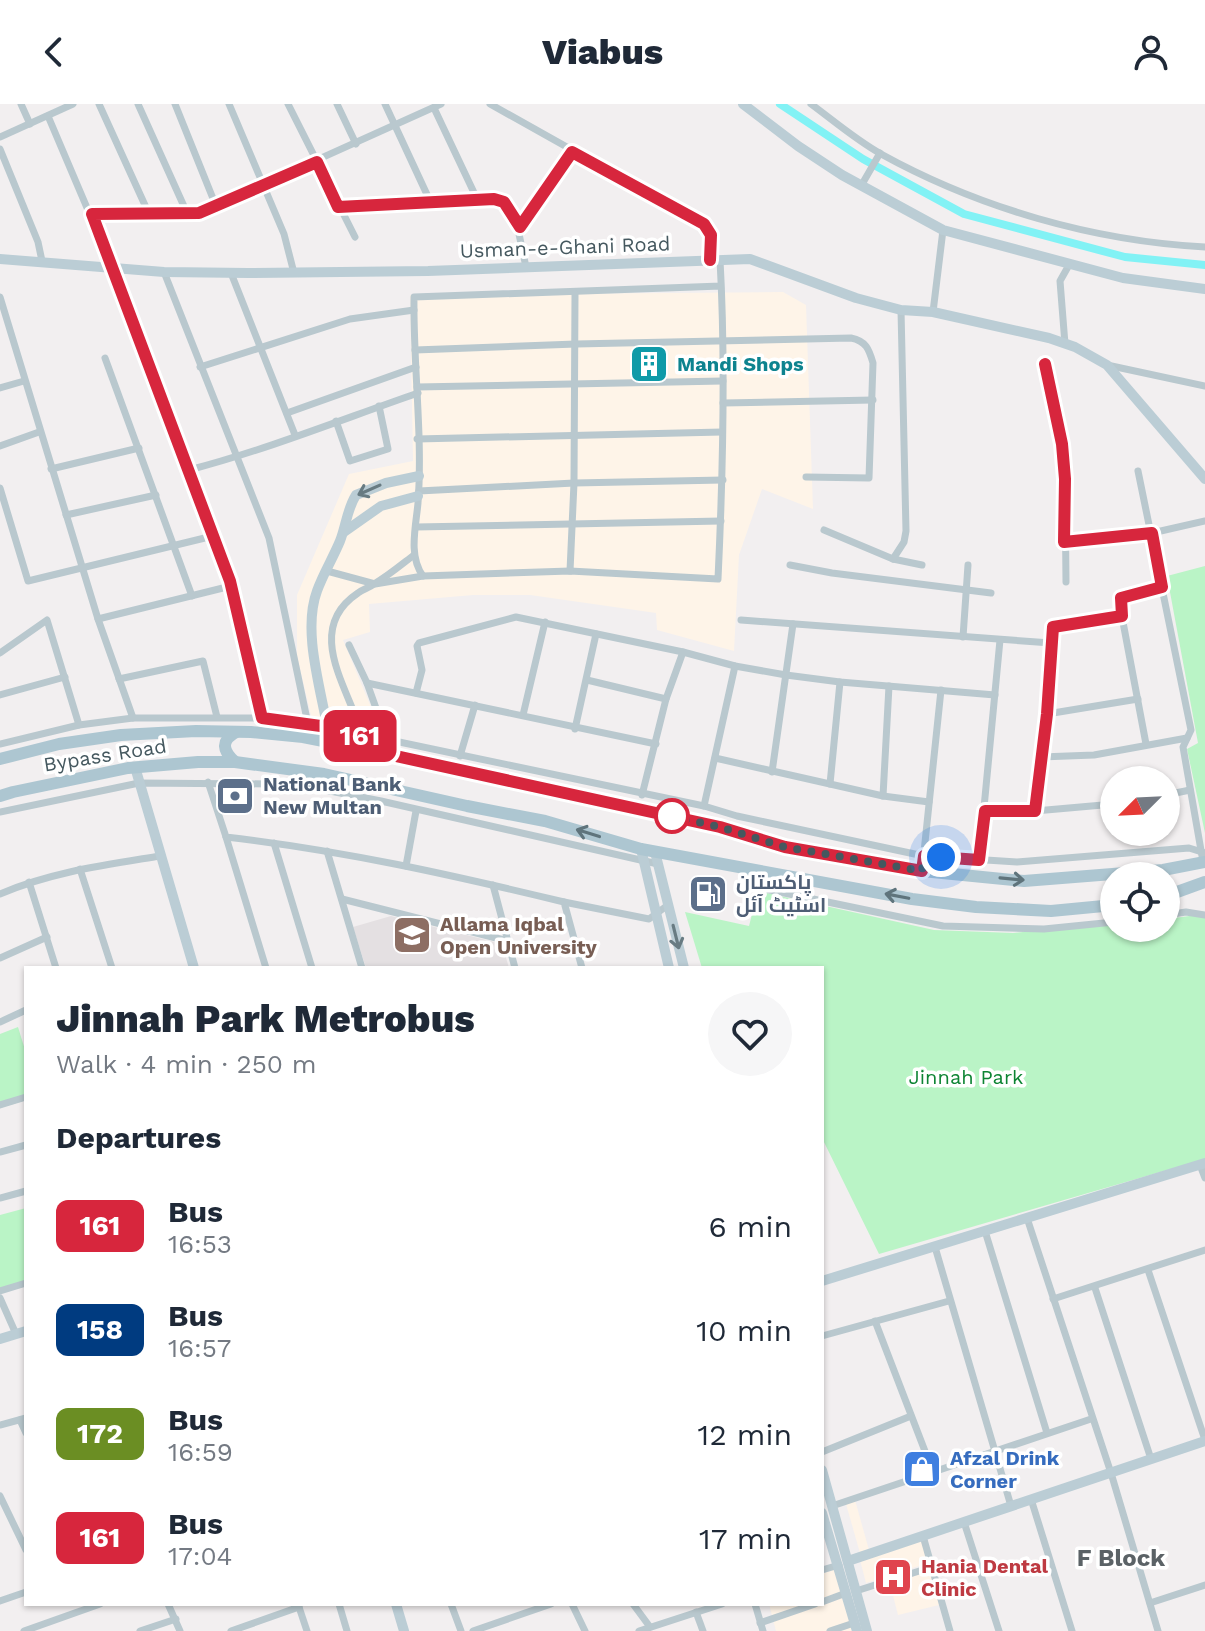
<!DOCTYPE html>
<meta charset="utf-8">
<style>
body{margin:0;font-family:"Work Sans",Cairo,sans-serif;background:#f6f6f7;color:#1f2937;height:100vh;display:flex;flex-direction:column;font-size:30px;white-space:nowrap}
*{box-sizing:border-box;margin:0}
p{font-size:26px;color:#747a83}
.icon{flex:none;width:44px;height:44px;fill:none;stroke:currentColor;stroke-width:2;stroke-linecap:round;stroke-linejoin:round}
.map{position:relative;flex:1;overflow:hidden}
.sheet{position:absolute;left:24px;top:862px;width:800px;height:640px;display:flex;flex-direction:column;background:#fff;border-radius:0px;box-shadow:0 2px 6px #0004}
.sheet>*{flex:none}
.badge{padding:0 16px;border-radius:12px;font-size:28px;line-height:52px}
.needle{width:52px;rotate:246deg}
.fabs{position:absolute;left:1100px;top:662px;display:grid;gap:16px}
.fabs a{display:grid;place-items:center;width:80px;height:80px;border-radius:50%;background:#fff;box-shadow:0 2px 6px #0004;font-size:40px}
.you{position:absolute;width:40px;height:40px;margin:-20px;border:6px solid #fff;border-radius:50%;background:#1a73e8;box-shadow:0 0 0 12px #1a73e833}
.map>.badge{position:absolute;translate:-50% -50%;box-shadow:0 0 0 4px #fff}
h2{padding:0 32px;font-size:30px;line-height:72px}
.round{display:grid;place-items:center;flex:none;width:84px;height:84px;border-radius:42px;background:#f6f6f7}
.head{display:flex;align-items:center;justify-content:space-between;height:136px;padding:0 32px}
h1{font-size:38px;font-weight:800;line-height:60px}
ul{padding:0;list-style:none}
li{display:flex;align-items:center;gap:24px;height:104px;padding:0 32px}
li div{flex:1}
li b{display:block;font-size:30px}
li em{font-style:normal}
li .badge{min-width:88px;font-weight:700;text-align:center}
header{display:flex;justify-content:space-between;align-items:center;height:104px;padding:0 32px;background:#fff;font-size:36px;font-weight:800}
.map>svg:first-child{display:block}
.commercial{fill:#fef4e8}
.education{fill:#e4e0e2}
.green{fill:#baf4c6}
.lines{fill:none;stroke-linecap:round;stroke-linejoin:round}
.canal{stroke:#82f2f5;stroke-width:8}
.street{stroke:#b9c8ce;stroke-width:7}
.secondary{stroke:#bbcdd5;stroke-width:10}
.primary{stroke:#adc6d1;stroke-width:12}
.oneway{stroke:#687b82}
.oneway2{stroke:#5f747c}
.line-casing{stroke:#fff;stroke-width:18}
.line{stroke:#d7263d;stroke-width:12}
.walk{stroke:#45585f;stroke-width:8;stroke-dasharray:0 14.4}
.stop-dot{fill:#fff;stroke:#d7263d;stroke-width:4}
.labels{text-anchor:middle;stroke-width:7;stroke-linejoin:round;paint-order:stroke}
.street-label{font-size:20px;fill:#45585f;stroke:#fff}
.culture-label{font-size:20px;font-weight:bold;fill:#0d838f;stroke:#fff;text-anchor:start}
.service-label{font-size:20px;font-weight:bold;fill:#4e5e75;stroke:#fff;text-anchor:start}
.education-label{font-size:20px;font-weight:bold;fill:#785e54;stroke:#fff;text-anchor:start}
.park-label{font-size:20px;fill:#0d8433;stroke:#fff}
.shop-label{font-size:20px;font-weight:bold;fill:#366cbe;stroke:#fff;text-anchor:start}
.health-label{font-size:20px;font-weight:bold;fill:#be3a42;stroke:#fff;text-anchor:start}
.quarter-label{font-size:24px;font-weight:bold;fill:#5b6266;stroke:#fff}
</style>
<header><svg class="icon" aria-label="back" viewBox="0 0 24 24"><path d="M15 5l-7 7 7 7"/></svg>Viabus<svg class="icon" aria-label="person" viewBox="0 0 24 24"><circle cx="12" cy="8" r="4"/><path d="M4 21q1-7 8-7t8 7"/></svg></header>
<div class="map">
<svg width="1205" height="1527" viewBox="0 0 1205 1527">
<rect width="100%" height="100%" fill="#f2eff0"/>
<g class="commercial">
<path d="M 783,188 L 806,201 L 813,405 L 762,385 L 739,451 L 734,547 L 657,526 L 656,509 L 530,491 L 473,491 L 369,500 L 370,528 L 343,536 L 383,632 L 313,620 L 297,552 L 297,491 L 349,370 L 413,357 L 410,191 Z"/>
<path d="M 855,1396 L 869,1446 L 860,1449 L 846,1400 Z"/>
<path d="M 921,1436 L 928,1459 L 866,1479 L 860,1456 Z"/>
<path d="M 836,1465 L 852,1527 L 776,1527 L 769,1500 L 822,1500 L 822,1470 Z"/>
<path d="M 930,1467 L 939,1501 L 898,1511 L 890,1480 Z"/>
</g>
<path class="education" d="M 391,812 L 502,840 L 509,864 L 366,864 L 353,823 Z"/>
<g class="green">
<path d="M 1205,462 L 1205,729 L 1187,645 L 1198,639 L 1167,472 Z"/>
<path d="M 758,787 L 934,826 L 1013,829 L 1109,819 L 1114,821 L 1114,824 L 1166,824 L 1166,815 L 1205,810 L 1205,1055 L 879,1150 L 822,1034 L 822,864 L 702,864 L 685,808 L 749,822 Z"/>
<path d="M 18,923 L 26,949 L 26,996 L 0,1004 L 0,930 Z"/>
<path d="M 26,1104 L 26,1178 L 0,1187 L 0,1111 Z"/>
</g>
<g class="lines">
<path class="canal" d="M 780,0 L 863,55 L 964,110 L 1125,153 L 1205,161"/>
<g class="street">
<path d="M 21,0 L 30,20"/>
<path d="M 99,0 L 149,110"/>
<path d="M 138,0 L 187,109"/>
<path d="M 175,0 L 216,102"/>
<path d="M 229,0 L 284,130 L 294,169"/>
<path d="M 288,0 L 355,133"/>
<path d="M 337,0 L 356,40"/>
<path d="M 385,0 L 430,97"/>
<path d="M 490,0 L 704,120 L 711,131 L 710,156"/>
<path d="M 811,0 C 834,17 856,36 881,50 C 979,104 1093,137 1205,143"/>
<path d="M 434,4 L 477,95"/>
<path d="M 48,12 L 113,165 L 230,477 L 262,614"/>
<path d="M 0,33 L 73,0"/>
<path d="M 0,45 L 38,138 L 42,157"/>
<path d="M 861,82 L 880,49"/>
<path d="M 338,103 L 494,95 L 504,98 L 520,123"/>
<path d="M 92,110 L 199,109 L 441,0"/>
<path d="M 720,156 C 726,262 723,369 718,475 L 570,467 L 423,472 C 408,452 416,422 418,399 C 423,331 413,262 414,193 L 721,182"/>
<path d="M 526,163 L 519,130 L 520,123 L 572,48"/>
<path d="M 164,168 L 269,434 L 308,620"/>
<path d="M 231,169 L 295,331"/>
<path d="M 0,193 L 98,515 L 133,614"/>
<path d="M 933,208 L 943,126"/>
<path d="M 1065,240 L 1060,177 L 1069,161"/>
<path d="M 415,246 L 576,240 L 851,234 C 866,237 869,245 873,259 L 869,374 L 806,373"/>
<path d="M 105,254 L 192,492"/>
<path d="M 1045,260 L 1062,340 L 1065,375 L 1066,478"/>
<path d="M 1107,261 L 1205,282"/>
<path d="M 200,263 L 350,215 L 414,206"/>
<path d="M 417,283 L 723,277"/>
<path d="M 0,284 L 24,277"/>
<path d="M 723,299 L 873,296"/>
<path d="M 287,309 L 416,263"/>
<path d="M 336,317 L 350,357 L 388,345 L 379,302"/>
<path d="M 417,335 L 722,328"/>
<path d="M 0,342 L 39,328"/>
<path d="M 51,365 L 139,344"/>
<path d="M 189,366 C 266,346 343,315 418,289"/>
<path d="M 1138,367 L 1191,626 L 1183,643 L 1202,752"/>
<path d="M 0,384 L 28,477 L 213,432"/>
<path d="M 419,387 L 574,379 L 723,376"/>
<path d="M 66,411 L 156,391"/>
<path d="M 416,423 L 721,417"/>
<path d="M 824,426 L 893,455 L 922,461"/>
<path d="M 1064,438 L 1152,429 L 1205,417"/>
<path d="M 893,455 L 904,438 L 906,427 L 901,206"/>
<path d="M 790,461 L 832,469 L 991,489"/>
<path d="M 327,467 L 375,480 L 423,472"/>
<path d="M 570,467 L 574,379 L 575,190"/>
<path d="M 98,515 L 231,482"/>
<path d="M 741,516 L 1051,539"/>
<path d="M 963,533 L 968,461"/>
<path d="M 349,541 L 367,579 L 387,635"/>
<path d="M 0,549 L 47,516 L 79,621"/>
<path d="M 119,575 L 203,557 L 217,613"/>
<path d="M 587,576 L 666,595"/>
<path d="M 367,579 L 656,640"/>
<path d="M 416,589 L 422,566 L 417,542 L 419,539 L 516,513 L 683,548 L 735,562 L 786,571 L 840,578 L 995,591"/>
<path d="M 0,591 L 65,573"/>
<path d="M 1047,610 L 1138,595"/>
<path d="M 523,611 L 545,518"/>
<path d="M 575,625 L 596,530"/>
<path d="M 363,635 C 352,588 301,527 358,489 C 363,485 369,484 374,480 C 388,472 401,461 414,451"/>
<path d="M 0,640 L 79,621 L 133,614 L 262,614 L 328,623 L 704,702 L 737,712 L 924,752 L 1017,758 L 1189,744 L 1205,749"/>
<path d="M 1146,640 L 1119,497 L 1124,492 L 1162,483"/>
<path d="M 460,652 L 475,601"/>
<path d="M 1041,653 L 1094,651 L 1187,634"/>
<path d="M 715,654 L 883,692 L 929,698"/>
<path d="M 772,668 L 793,520"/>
<path d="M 208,678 L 226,733 C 341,746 452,771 564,798 L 582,864"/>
<path d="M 830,680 L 840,578"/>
<path d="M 642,691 L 666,595 L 683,548"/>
<path d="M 1166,691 L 1190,686"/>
<path d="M 883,692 L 889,582"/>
<path d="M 704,702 L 735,562"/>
<path d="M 985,707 L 1035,707 L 1114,700"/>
<path d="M 1035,707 L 1047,610 L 1053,523 L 1122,512"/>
<path d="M 0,708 L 139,679 L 271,680 L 330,687 L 381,697 L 658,760"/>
<path d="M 226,733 L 266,864"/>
<path d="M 274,739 L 312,864"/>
<path d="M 327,747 L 362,864"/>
<path d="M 979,756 L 1000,536"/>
<path d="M 406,762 L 416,707"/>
<path d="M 80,765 L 112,864"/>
<path d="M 752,766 L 750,779 L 765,785 L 943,822 L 1044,825 L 1114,818"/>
<path d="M 922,767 L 941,586"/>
<path d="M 29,778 L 56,864"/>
<path d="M 493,781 L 515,864"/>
<path d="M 0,790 C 51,768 105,761 160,752"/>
<path d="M 342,795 L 508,837"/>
<path d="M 564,798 L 649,815 L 668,801"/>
<path d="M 1166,811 L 1186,808 L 1205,811"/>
<path d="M 0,854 L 47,833"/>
<path d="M 0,918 L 26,906"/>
<path d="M 0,1001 L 26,993"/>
<path d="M 0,1048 L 26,1041"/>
<path d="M 1200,1061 L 1205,1074"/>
<path d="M 0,1094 L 26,1087"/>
<path d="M 1027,1114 L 1111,1369 L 1158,1527"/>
<path d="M 985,1127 L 1047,1329"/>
<path d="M 935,1143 L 1011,1402"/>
<path d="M 1148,1166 L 1205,1336"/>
<path d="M 1095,1184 L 1151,1355"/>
<path d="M 0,1187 L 26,1179"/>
<path d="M 0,1194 L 16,1230"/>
<path d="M 1053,1195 L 1205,1146"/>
<path d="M 875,1217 L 933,1368"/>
<path d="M 822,1232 L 949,1197"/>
<path d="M 20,1316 L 26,1329"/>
<path d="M 0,1321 L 26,1314"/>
<path d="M 822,1348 L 911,1312"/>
<path d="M 0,1392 L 26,1446"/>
<path d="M 1031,1395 L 1072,1527"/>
<path d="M 832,1402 L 1091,1315"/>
<path d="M 964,1418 L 999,1527"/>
<path d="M 923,1432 L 950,1527"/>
<path d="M 822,1466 L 839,1461"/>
<path d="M 856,1487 L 932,1463"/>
<path d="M 0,1497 L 26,1488"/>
<path d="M 822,1498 L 846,1489"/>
<path d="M 1150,1499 L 1205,1481"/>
<path d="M 168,1500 L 180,1527"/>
<path d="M 298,1500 L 307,1527"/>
<path d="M 339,1500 L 347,1527"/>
<path d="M 451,1500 L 461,1527"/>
<path d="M 572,1500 L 585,1527"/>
<path d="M 633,1500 L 650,1523"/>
<path d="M 755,1500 L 763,1527"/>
<path d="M 696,1508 L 703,1527"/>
<path d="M 760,1519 L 815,1500"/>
<path d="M 24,1527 L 100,1500"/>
<path d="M 140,1527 L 176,1515"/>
<path d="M 231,1527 L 299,1503"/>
<path d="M 473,1527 L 551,1500"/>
<path d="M 639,1527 L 722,1500"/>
<path d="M 830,1527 L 854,1519"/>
</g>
<g class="secondary">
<path d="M 743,0 L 798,42 L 842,71 L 943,126 L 1123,174 L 1205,185"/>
<path d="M 0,155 L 164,168 L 248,169 L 428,167 L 750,155 L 856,194 L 901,206 L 933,208 L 1049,234 L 1075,243 L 1107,261 L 1205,375"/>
<path d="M 344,428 L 381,402 L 418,392"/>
<path d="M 330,639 C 324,594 301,530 317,487 C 323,470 333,454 340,437 C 346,422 347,405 356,391 L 386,379 L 419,372"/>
<path d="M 135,663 L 194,864"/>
<path d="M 641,745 L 669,864"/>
<path d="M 655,748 L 684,864"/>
<path d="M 822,1177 L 1205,1059"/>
<path d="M 0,1235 L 26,1227"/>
<path d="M 822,1366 L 867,1527"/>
<path d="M 822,1409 L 857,1527"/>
<path d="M 848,1457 L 1205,1337"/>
<path d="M 396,1500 L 404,1527"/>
</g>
<g class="primary">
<path d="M 0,655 L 59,640 L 121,631 L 196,627 L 251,628 L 303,633 L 364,645 L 720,723 L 785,743 L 922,767 L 1024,777 L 1163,766 L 1205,758"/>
<path d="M 235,658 C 223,647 220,637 236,628"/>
<path d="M 0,692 L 13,688 L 128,664 L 198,658 L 235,658 L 324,670 L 467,702 L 545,717 L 641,745 L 912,795 L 976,803 L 1051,807 L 1114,801"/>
<path d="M 1166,792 L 1205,778"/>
</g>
</g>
<defs><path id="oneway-shaft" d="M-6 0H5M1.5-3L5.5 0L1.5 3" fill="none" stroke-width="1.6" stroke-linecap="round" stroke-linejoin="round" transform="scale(2)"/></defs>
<g class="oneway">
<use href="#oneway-shaft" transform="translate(369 386) rotate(156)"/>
<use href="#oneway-shaft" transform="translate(676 833) rotate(76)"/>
</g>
<g class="oneway2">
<use href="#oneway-shaft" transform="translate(588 729) rotate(-163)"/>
<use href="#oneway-shaft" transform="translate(1012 775) rotate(5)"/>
<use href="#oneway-shaft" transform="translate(897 792) rotate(-169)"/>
</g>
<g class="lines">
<defs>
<path id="line" d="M 710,156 L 711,131 L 704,120 L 572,48 L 520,123 L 504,98 L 494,95 L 338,103 L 317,58 L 199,109 L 92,110 L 230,477 L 262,614 L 328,623 L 363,633 L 364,645 L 720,723 L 785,743 L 922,767 L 924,752 L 979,756 L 985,707 L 1035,707 L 1047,610 L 1053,523 L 1122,512 L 1121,494 L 1162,483 L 1152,429 L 1064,438 L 1065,375 L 1062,340 L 1045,260"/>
</defs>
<use href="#line" class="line-casing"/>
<use href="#line" class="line"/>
<path class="walk" d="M 672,712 L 720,723 L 785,743 L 922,767 L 924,752 L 941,753"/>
</g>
<defs>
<symbol id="building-square" viewBox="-11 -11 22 22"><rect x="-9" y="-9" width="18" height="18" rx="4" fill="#0f9aa8" stroke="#fff"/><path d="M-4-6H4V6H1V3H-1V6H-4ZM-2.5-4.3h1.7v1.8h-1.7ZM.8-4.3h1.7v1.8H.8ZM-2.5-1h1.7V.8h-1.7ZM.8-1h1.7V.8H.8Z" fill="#fff"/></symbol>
<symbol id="bank-square" viewBox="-11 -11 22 22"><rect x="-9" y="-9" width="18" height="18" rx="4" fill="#5c6f8a" stroke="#fff"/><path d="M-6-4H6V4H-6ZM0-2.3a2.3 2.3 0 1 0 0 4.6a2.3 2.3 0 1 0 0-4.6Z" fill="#fff"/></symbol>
<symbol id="fuel-square" viewBox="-11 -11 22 22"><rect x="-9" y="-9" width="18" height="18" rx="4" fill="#5c6f8a" stroke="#fff"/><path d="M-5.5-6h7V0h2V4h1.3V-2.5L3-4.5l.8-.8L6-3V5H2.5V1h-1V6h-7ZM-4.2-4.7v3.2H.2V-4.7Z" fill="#fff"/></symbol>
<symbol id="university-square" viewBox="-11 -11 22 22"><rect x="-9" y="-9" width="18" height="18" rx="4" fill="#8d6e63" stroke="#fff"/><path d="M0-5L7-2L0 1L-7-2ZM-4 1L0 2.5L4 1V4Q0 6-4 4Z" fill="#fff"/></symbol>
<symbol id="shop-square" viewBox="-11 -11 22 22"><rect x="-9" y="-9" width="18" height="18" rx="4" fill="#3f7fe0" stroke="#fff"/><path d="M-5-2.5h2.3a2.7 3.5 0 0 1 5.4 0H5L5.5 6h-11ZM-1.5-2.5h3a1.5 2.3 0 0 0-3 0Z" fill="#fff"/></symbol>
<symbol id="hospital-square" viewBox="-11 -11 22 22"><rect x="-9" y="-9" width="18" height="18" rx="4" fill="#e0444e" stroke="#fff"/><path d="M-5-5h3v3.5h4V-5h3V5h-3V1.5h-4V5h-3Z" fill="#fff"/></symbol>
</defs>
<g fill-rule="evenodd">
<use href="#building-square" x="627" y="238" width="44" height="44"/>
<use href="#bank-square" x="213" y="670" width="44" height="44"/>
<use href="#fuel-square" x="686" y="768" width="44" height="44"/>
<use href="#university-square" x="390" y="809" width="44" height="44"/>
<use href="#shop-square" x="900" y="1343" width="44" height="44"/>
<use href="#hospital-square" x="871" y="1451" width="44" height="44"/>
</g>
<circle class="stop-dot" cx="672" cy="712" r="16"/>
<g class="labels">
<g class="street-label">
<text transform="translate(565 143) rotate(-2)" y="7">Usman-e-Ghani Road</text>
<text transform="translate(105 651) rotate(-9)" y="7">Bypass Road</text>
</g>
<g class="culture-label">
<text x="677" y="267">Mandi Shops</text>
</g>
<g class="service-label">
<text x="263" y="687">National Bank<tspan x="263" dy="23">New Multan</tspan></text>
<text x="736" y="785">پاکستان<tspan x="736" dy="23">اسٹیٹ آئل</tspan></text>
</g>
<g class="education-label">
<text x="440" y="827">Allama Iqbal<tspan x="440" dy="23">Open University</tspan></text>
</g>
<g class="park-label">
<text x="966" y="980">Jinnah Park</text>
</g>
<g class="shop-label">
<text x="950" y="1361">Afzal Drink<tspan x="950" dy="23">Corner</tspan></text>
</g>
<g class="health-label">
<text x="921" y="1469">Hania Dental<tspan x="921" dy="23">Clinic</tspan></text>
</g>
<g class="quarter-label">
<text x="1121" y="1462">F Block</text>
</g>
</g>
</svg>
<div class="fabs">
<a><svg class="needle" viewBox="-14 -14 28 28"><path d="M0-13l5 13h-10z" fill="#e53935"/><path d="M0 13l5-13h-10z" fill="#747a83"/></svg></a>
<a><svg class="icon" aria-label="locate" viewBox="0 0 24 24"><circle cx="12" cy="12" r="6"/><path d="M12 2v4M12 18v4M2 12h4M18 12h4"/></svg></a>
</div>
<div class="you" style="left:941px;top:753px"></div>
<b class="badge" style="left:360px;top:632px;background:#d7263d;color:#fff">161</b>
<section class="sheet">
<div class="head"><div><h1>Jinnah Park Metrobus</h1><p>Walk · 4 min · 250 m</p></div><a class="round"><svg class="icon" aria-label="heart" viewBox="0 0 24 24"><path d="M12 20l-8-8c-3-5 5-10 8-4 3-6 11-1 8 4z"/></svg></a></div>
<h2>Departures</h2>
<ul>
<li><span class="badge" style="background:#d7263d;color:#fff">161</span><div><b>Bus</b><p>16:53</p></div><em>6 min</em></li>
<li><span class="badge" style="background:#003b80;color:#fff">158</span><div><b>Bus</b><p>16:57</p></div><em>10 min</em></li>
<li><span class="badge" style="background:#6b8e23;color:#fff">172</span><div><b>Bus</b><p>16:59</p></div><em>12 min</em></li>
<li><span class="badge" style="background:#d7263d;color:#fff">161</span><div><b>Bus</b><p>17:04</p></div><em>17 min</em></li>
</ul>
</section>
</div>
